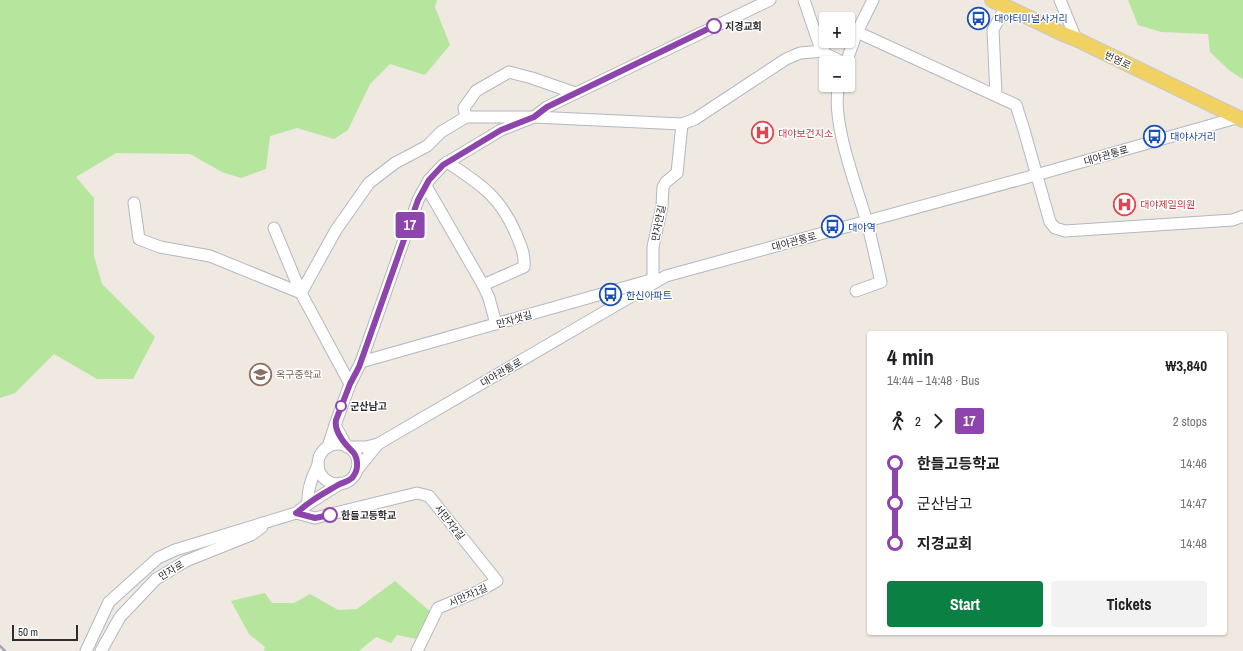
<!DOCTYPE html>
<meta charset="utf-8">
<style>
body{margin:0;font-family:"Archivo Narrow","Noto Sans KR",sans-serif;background:#f2f2f2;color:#202124;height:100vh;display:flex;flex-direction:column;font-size:15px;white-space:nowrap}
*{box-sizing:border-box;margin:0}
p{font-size:13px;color:#757577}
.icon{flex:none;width:22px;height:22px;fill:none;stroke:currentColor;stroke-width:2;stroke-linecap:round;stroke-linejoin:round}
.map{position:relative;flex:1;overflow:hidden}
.panel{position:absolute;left:867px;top:331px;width:360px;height:304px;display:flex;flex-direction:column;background:#fff;border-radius:4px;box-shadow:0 1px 3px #0004}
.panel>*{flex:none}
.badge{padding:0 8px;border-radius:3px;font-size:14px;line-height:26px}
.fabs{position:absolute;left:819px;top:12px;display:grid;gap:8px}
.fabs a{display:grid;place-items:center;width:36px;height:36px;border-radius:4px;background:#fff;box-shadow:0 1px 3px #0004;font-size:20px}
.scale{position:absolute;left:12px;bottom:10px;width:66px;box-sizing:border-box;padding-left:4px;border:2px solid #2e2e2e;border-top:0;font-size:11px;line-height:14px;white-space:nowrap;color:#2e2e2e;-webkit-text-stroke:3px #fff;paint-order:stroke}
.map>.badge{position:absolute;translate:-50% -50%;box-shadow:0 0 0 2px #fff}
.legs{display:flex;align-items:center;gap:6px;height:44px;padding:0 20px;font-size:13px}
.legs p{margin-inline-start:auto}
.headline{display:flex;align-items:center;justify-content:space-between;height:68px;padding:0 20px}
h1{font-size:22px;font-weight:700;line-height:30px}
.button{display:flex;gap:8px;margin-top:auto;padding:8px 20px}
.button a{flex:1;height:46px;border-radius:4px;background:#0b8043;color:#fff;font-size:16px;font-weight:700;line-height:46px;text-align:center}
.button a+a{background:#f2f2f2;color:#202124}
ul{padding:0 20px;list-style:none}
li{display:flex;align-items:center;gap:14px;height:40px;font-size:15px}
li i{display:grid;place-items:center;width:6px;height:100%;margin:0 5px;background:currentColor}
li i::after{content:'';width:10px;height:10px;margin:-5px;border:3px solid;border-radius:50%;background:#fff}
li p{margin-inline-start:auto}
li:first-child i{background:linear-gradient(#0000 50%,currentColor 0)}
li:last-child i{background:linear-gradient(currentColor 50%,#0000 0)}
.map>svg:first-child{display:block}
.green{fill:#b6e59e}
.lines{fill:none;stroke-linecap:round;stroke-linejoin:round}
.minor-casing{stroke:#b4b7c1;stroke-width:13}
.major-casing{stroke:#c9c9c9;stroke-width:16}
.minor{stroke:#fff;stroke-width:11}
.major{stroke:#f2d163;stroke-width:14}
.rail{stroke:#a3a6b8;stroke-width:2.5}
.line-1-casing{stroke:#fff;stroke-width:9}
.line-1{stroke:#8e44ad;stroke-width:6}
.stop-1-dot{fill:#fff;stroke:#8e44ad;stroke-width:2}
.labels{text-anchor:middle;stroke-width:3;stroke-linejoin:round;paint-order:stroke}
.transit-label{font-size:10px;fill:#164399;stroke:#fff;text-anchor:start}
.stop-label{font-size:10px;font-weight:bold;fill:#2e2e2e;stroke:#fff;text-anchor:start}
.street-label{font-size:10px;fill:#2e2e2e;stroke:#fff}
.health-label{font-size:10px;fill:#be3a42;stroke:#fff;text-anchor:start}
.education-label{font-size:10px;fill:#785e54;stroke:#fff;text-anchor:start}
</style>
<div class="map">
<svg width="1243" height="651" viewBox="0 0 1243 651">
<rect width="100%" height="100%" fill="#efe9e1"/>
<g class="green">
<path d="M 0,0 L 437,0 L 435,7 L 450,45 L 425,75 L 390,64 L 370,84 L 348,130 L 334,139 L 297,128 L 270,136 L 266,169 L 241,178 L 222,172 L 190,154 L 116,153 L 76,177 L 94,198 L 94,256 L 102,284 L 155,337 L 133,379 L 97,379 L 54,354 L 15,393 L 0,398 Z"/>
<path d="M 1128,0 L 1243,0 L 1243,79 L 1230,71 L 1210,52 L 1208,34 L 1161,32 L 1138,25 Z"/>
<path d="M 395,581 L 432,613 L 417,639 L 397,635 L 391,643 L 376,637 L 359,651 L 264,651 L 265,647 L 249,634 L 231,601 L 265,593 L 272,603 L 294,603 L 310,594 L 338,610 L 357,609 Z"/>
</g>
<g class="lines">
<defs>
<g id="minor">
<path d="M 804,0 L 820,47 L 826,54 L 844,63"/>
<path d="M 1060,0 L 1076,39"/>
<path d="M 857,32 L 1016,105 L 1024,130 L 1050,222 L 1055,228 L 1065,231 L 1233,220 L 1243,216"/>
<path d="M 846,63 L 857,32 L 873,0"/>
<path d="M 839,85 C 830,118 856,185 866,219 C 872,240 876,261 881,282 L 856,291"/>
<path d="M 996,95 L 993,30 L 1006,6"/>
<path d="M 466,117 L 464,108 L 476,91 L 509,72 L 532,78 L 575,93"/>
<path d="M 447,162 C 480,184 500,196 516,234 C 521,246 525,254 524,267 L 483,285"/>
<path d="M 426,186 L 483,285 L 489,298 L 496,324"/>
<path d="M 134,203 L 139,239 L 160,247 L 210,256 L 301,293 L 336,230 L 369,183 L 395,163 L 427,146 L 441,132 L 466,117 L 534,117 L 682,124 L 695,119 L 786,59 L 800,53 L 824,51"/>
<path d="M 274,228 L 301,293 L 350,384"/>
<path d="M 653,280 L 653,247 L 662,206 L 663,187 L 666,182 L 677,173 L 682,124"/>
<path d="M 361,362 L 651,280"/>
<path d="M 335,425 L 350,384 L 361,362 L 418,200 L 429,180 L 443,165 L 501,130 L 534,117 L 547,107 L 770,0"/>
<path d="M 378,444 L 666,276 L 1036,175 L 1236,118"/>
<circle cx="338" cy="464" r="20"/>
<path d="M 328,447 L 335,425 L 347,447 L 366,447 L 378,444 L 356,471"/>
<path d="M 308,504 C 307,489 312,478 318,465"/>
<path d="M 296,513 L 315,518 L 417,493 L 429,496 L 497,581 L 479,591 L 438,608 L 417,651"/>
<path d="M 86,651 L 109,602 L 158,558 L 175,550 L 296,513 L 308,504 L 341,483"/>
<path d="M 101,651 L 120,617 L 156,579 L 186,561 L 251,535 L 262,527"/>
</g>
<path id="major" d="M 992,0 L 1063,34 L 1076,39 L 1243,120"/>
</defs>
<use href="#minor" class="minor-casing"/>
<use href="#major" class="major-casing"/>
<use href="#minor" class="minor"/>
<use href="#major" class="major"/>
<path class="rail" d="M 0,646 L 5,651"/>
</g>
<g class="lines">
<defs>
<path id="line-1" d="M 330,515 L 315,518 L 296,513 C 301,510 304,506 309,503 C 318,496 328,491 338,485 C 343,482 348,482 352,478 C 359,470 359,457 351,450 C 344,443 334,431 336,420 L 350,384 L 359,367 L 418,200 L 429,180 L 443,165 L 501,130 L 534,117 L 547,107 L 714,26"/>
</defs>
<use href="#line-1" class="line-1-casing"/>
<use href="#line-1" class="line-1"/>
</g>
<defs>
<symbol id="bus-ring" viewBox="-11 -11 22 22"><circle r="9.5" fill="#fff" stroke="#1a4fb4" stroke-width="1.5"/><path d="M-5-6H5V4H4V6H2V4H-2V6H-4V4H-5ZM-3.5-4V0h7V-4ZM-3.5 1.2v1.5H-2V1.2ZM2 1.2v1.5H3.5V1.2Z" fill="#1a4fb4"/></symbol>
<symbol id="hospital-ring" viewBox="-11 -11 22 22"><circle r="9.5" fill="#fff" stroke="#e0444e" stroke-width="1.5"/><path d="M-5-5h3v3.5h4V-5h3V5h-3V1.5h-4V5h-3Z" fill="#e0444e"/></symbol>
<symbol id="school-ring" viewBox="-11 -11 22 22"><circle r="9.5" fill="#fff" stroke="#8d6e63" stroke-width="1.5"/><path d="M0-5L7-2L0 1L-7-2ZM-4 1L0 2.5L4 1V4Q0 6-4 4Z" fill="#8d6e63"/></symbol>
</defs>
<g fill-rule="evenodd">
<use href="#bus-ring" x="966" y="6" width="25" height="25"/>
<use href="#hospital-ring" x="750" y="120" width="25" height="25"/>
<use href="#bus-ring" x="1142" y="124" width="25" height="25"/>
<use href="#hospital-ring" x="1112" y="192" width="25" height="25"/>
<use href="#bus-ring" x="820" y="214" width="25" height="25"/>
<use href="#bus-ring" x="598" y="282" width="25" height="25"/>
<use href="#school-ring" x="248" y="362" width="25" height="25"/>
</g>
<g class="stop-1-dot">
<circle cx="714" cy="26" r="7"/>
<circle cx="341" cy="406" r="5"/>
<circle cx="330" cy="515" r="7"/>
</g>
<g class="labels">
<g class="transit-label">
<text x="994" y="22">대야터미널사거리</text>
<text x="1170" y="140">대야사거리</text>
<text x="848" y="231">대야역</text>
<text x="626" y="299">한신아파트</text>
</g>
<g class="stop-label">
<text x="725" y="30">지경교회</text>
<text x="350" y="410">군산남고</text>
<text x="341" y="519">한들고등학교</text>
</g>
<g class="street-label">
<text transform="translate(1118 60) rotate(26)" y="4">번영로</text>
<text transform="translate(1106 155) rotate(-16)" y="4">대야관통로</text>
<text transform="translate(658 223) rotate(-79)" y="4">만자안길</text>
<text transform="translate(794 241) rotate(-15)" y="4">대야관통로</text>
<text transform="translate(514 319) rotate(-16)" y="4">만자샛길</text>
<text transform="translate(501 372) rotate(-30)" y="4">대야관통로</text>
<text transform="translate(450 522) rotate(52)" y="4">서만자2길</text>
<text transform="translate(171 570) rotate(-31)" y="4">만자로</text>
<text transform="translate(468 595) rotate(-24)" y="4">서만자1길</text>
</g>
<g class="health-label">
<text x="778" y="137">대야보건지소</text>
<text x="1140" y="208">대야제일의원</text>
</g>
<g class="education-label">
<text x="276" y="378">옥구중학교</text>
</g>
</g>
</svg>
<div class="fabs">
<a>+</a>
<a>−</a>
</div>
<div class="scale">50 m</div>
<b class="badge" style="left:410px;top:225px;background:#8e44ad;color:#fff">17</b>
<section class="panel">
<div class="headline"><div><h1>4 min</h1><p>14:44 – 14:48 · Bus</p></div><b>₩3,840</b></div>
<div class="legs"><svg class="icon" aria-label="walk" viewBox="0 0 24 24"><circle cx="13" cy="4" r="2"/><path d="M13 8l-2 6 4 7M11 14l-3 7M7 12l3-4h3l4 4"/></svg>2<svg class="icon" aria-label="forward" viewBox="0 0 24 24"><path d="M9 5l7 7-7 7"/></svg><b class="badge" style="background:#8e44ad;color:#fff">17</b><p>2 stops</p></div>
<ul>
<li><i style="color:#8e44ad"></i><b>한들고등학교</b><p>14:46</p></li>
<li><i style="color:#8e44ad"></i><span>군산남고</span><p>14:47</p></li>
<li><i style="color:#8e44ad"></i><b>지경교회</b><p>14:48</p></li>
</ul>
<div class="button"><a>Start</a><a>Tickets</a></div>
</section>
</div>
